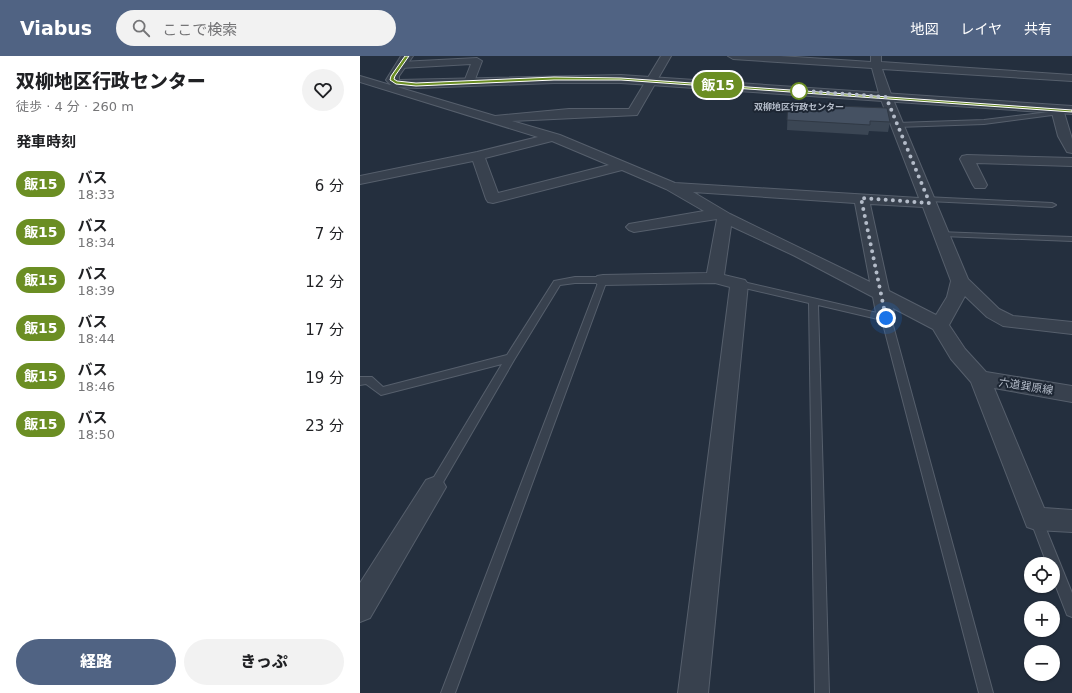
<!DOCTYPE html>
<html lang="ja">
<meta charset="utf-8">
<style>
body{margin:0;font-family:"DejaVu Sans","Noto Sans JP",sans-serif;background:#f2f2f2;color:#202124;height:100vh;display:flex;flex-direction:column;font-size:15px;white-space:nowrap}
*{box-sizing:border-box;margin:0}
p{font-size:13px;color:#757577}
.icon{flex:none;width:22px;height:22px;fill:none;stroke:currentColor;stroke-width:2;stroke-linecap:round;stroke-linejoin:round}
.map{position:relative;flex:1;overflow:hidden}
.details{display:flex;flex-direction:column;background:#fff;width:360px}
.details>*{flex:none}
.badge{padding:0 8px;border-radius:13px;font-size:14px;line-height:26px}
.buttons{position:absolute;left:664px;top:501px;display:grid;gap:8px}
.buttons a{display:grid;place-items:center;width:36px;height:36px;border-radius:50%;background:#fff;box-shadow:0 1px 3px #0004;font-size:20px}
.you{position:absolute;width:20px;height:20px;margin:-10px;border:3px solid #fff;border-radius:50%;background:#1a73e8;box-shadow:0 0 0 6px #1a73e833}
.map>.badge{position:absolute;translate:-50% -50%;box-shadow:0 0 0 2px #fff}
h2{padding:0 16px;font-size:15px;line-height:36px}
.round{display:grid;place-items:center;flex:none;width:42px;height:42px;border-radius:21px;background:#f2f2f2}
.summary{display:flex;align-items:center;justify-content:space-between;height:68px;padding:0 16px}
h1{font-size:19px;font-weight:800;line-height:30px}
.primary-button{display:flex;gap:8px;margin-top:auto;padding:8px 16px}
.primary-button a{flex:1;height:46px;border-radius:24px;background:#506383;color:#fff;font-size:16px;font-weight:800;line-height:46px;text-align:center}
.primary-button a+a{background:#f2f2f2;color:#202124}
ul{padding:0;list-style:none}
li{display:flex;align-items:center;gap:12px;height:48px;padding:0 16px}
li div{flex:1}
li b{display:block;font-size:15px}
li em{font-style:normal}
li .badge{min-width:44px;font-weight:700;text-align:center}
header{display:flex;align-items:center;gap:24px;box-sizing:border-box;height:56px;padding:0 20px;background:#506383;color:#fff}
header strong{font-size:19px}
nav{display:flex;gap:22px;margin-inline-start:auto;font-size:14px}
.search{width:280px;height:36px;background:#f2f2f2;display:flex;align-items:center;gap:10px;box-sizing:border-box;padding:0 14px;border-radius:22px;color:#757577;font-size:15px}
main{display:flex;flex:1;min-height:0}
.map>svg:first-child{display:block}
.lines{fill:none;stroke-linecap:round;stroke-linejoin:round}
.service-casing{stroke:#565f6c;stroke-width:2}
.minor-casing{stroke:#565f6c;stroke-width:2}
.tertiary-casing{stroke:#565f6c;stroke-width:2}
.service{fill:#38414e;fill-rule:evenodd}
.minor{fill:#38414e;fill-rule:evenodd}
.tertiary{fill:#38414e;fill-rule:evenodd}
.wall{fill:#3b4654}
.building{fill:#455162;stroke:#303945}
.line{fill:#6b8e23;stroke:#fff}
.walk{stroke:#b4bcc9;stroke-width:4;stroke-dasharray:0 7.2}
.stop-dot{fill:#fff;stroke:#6b8e23;stroke-width:2}
.labels{text-anchor:middle;stroke-width:4;stroke-linejoin:round;paint-order:stroke}
.far-stop-label{font-size:9px;font-weight:bold;fill:#b4bcc9;stroke:#1d2633}
.street-label{font-size:11px;fill:#b4bcc9;stroke:#1d2633}
</style>
<header>
<strong>Viabus</strong>
<div class="search"><svg class="icon" aria-label="search" viewBox="0 0 24 24"><circle cx="10" cy="10" r="6"/><path d="M15 15l6 6"/></svg>ここで検索</div>
<nav><a>地図</a><a>レイヤ</a><a>共有</a></nav>
</header>
<main>
<section class="details">
<div class="summary"><div><h1>双柳地区行政センター</h1><p>徒歩 · 4 分 · 260 m</p></div><a class="round"><svg class="icon" aria-label="heart" viewBox="0 0 24 24"><path d="M12 20l-8-8c-3-5 5-10 8-4 3-6 11-1 8 4z"/></svg></a></div>
<h2>発車時刻</h2>
<ul>
<li><span class="badge" style="background:#6b8e23;color:#fff">飯15</span><div><b>バス</b><p>18:33</p></div><em>6 分</em></li>
<li><span class="badge" style="background:#6b8e23;color:#fff">飯15</span><div><b>バス</b><p>18:34</p></div><em>7 分</em></li>
<li><span class="badge" style="background:#6b8e23;color:#fff">飯15</span><div><b>バス</b><p>18:39</p></div><em>12 分</em></li>
<li><span class="badge" style="background:#6b8e23;color:#fff">飯15</span><div><b>バス</b><p>18:44</p></div><em>17 分</em></li>
<li><span class="badge" style="background:#6b8e23;color:#fff">飯15</span><div><b>バス</b><p>18:46</p></div><em>19 分</em></li>
<li><span class="badge" style="background:#6b8e23;color:#fff">飯15</span><div><b>バス</b><p>18:50</p></div><em>23 分</em></li>
</ul>
<div class="primary-button"><a>経路</a><a>きっぷ</a></div>
</section>
<div class="map">
<svg width="712" height="637" viewBox="0 0 712 637">
<rect width="100%" height="100%" fill="#242f3e"/>
<g class="lines">
<defs>
<g id="service">
<path d="M 698,55 L 701,57 L 700,58 L 624,68 L 537,71 L 534,69 L 537,67 L 624,64 Z"/>
<path d="M 565,141 L 692,147 L 696,149 L 692,151 L 568,145 L 565,145 Z"/>
<path d="M 579,176 L 712,181 L 712,185 L 582,180 L 579,180 Z"/>
<path d="M 215,221 L 243,221 L 247,224 L 95,637 L 81,637 L 238,227 L 215,227 L 200,229 L 154,304 L 78,435 L 74,436 L 70,435 L 68,431 L 142,308 L 21,339 L 6,328 L 0,329 L 0,321 L 12,321 L 23,331 L 147,299 L 194,225 Z"/>
<path d="M 379,225 L 526,259 L 531,262 L 633,637 L 619,637 L 522,264 L 458,249 L 469,637 L 455,637 L 449,247 L 376,230 L 375,228 Z"/>
<path d="M 676,458 L 680,459 L 682,463 L 712,537 L 712,561 L 707,559 L 693,523 L 693,508 L 687,508 L 670,463 L 672,459 Z"/>
</g>
<g id="minor">
<path d="M 301,0 L 311,0 L 277,59 L 152,65 L 200,79 L 315,127 L 559,142 L 520,41 L 512,12 L 373,3 L 368,0 L 420,0 L 511,6 L 511,0 L 521,0 L 521,6 L 712,19 L 712,25 L 522,13 L 532,41 L 608,223 L 639,253 L 653,260 L 712,266 L 712,278 L 643,270 L 627,261 L 605,240 L 589,269 L 605,293 L 626,316 L 712,330 L 712,346 L 634,332 L 684,452 L 712,454 L 712,476 L 676,474 L 667,471 L 611,326 L 591,303 L 573,273 L 533,252 L 535,262 L 532,266 L 526,268 L 520,266 L 517,262 L 513,241 L 435,200 L 371,170 L 364,219 L 385,224 L 388,228 L 348,637 L 318,637 L 370,231 L 355,227 L 243,229 L 237,228 L 234,224 L 237,220 L 243,219 L 347,217 L 357,163 L 274,176 L 269,174 L 266,171 L 269,168 L 344,155 L 306,133 L 262,114 L 133,147 L 128,146 L 126,143 L 113,105 L 0,128 L 0,120 L 117,96 L 178,81 L 0,26 L 0,20 L 135,60 L 209,53 L 269,53 ZM 192,85 L 249,109 L 138,137 L 125,102 ZM 333,136 L 495,147 L 510,226 L 370,158 ZM 510,148 L 563,151 L 591,225 L 587,241 L 576,259 L 529,235 Z"/>
<path d="M 117,2 L 122,5 L 114,26 L 109,29 L 104,26 L 111,8 L 41,12 L 36,9 L 41,6 Z"/>
<path d="M 697,49 L 703,53 L 712,83 L 712,97 L 707,96 L 698,80 L 691,53 Z"/>
<path d="M 607,99 L 712,102 L 712,110 L 616,107 L 627,129 L 625,132 L 615,132 L 613,129 L 600,103 L 602,100 Z"/>
<path d="M 74,421 L 82,424 L 86,431 L 82,438 L 10,562 L 0,566 L 0,527 L 66,424 Z"/>
</g>
<path id="tertiary" d="M 41,0 L 53,0 L 39,20 L 39,24 L 261,19 L 712,50 L 712,58 L 261,27 L 194,27 L 57,32 L 36,31 L 32,30 L 26,24 Z"/>
</defs>
<use href="#service" class="service-casing"/>
<use href="#minor" class="minor-casing"/>
<use href="#tertiary" class="tertiary-casing"/>
<use href="#service" class="service"/>
<use href="#minor" class="minor"/>
<use href="#tertiary" class="tertiary"/>
</g>
<path class="wall" d="M 428,48 L 530,66 L 528,76 L 509,75 L 508,79 L 427,74 Z"/>
<path class="building" d="M 428,48 L 527,52 L 530,66 L 510,65 L 510,69 L 427,64 Z"/>
<path class="line" d="M 45,0 L 49,0 L 35,20 L 34,23 L 37,25 L 56,27 L 194,21 L 261,22 L 712,54 L 712,56 L 261,24 L 194,24 L 56,30 L 36,28 L 30,24 L 31,20 Z"/>
<g class="lines">
<path class="walk" d="M 439,35 L 432,34 L 526,41 L 568,143 L 569,147 L 501,142 L 526,262"/>
</g>
<circle class="stop-dot" cx="439" cy="35" r="8"/>
<g class="labels">
<g class="far-stop-label">
<text x="439" y="54">双柳地区行政センター</text>
</g>
<g class="street-label">
<text transform="translate(666 330) rotate(9)" y="4">六道巽原線</text>
</g>
</g>
</svg>
<div class="buttons">
<a><svg class="icon" aria-label="locate" viewBox="0 0 24 24"><circle cx="12" cy="12" r="6"/><path d="M12 2v4M12 18v4M2 12h4M18 12h4"/></svg></a>
<a>+</a>
<a>−</a>
</div>
<div class="you" style="left:526px;top:262px"></div>
<b class="badge" style="left:358px;top:29px;background:#6b8e23;color:#fff">飯15</b>
</div>
</main>
